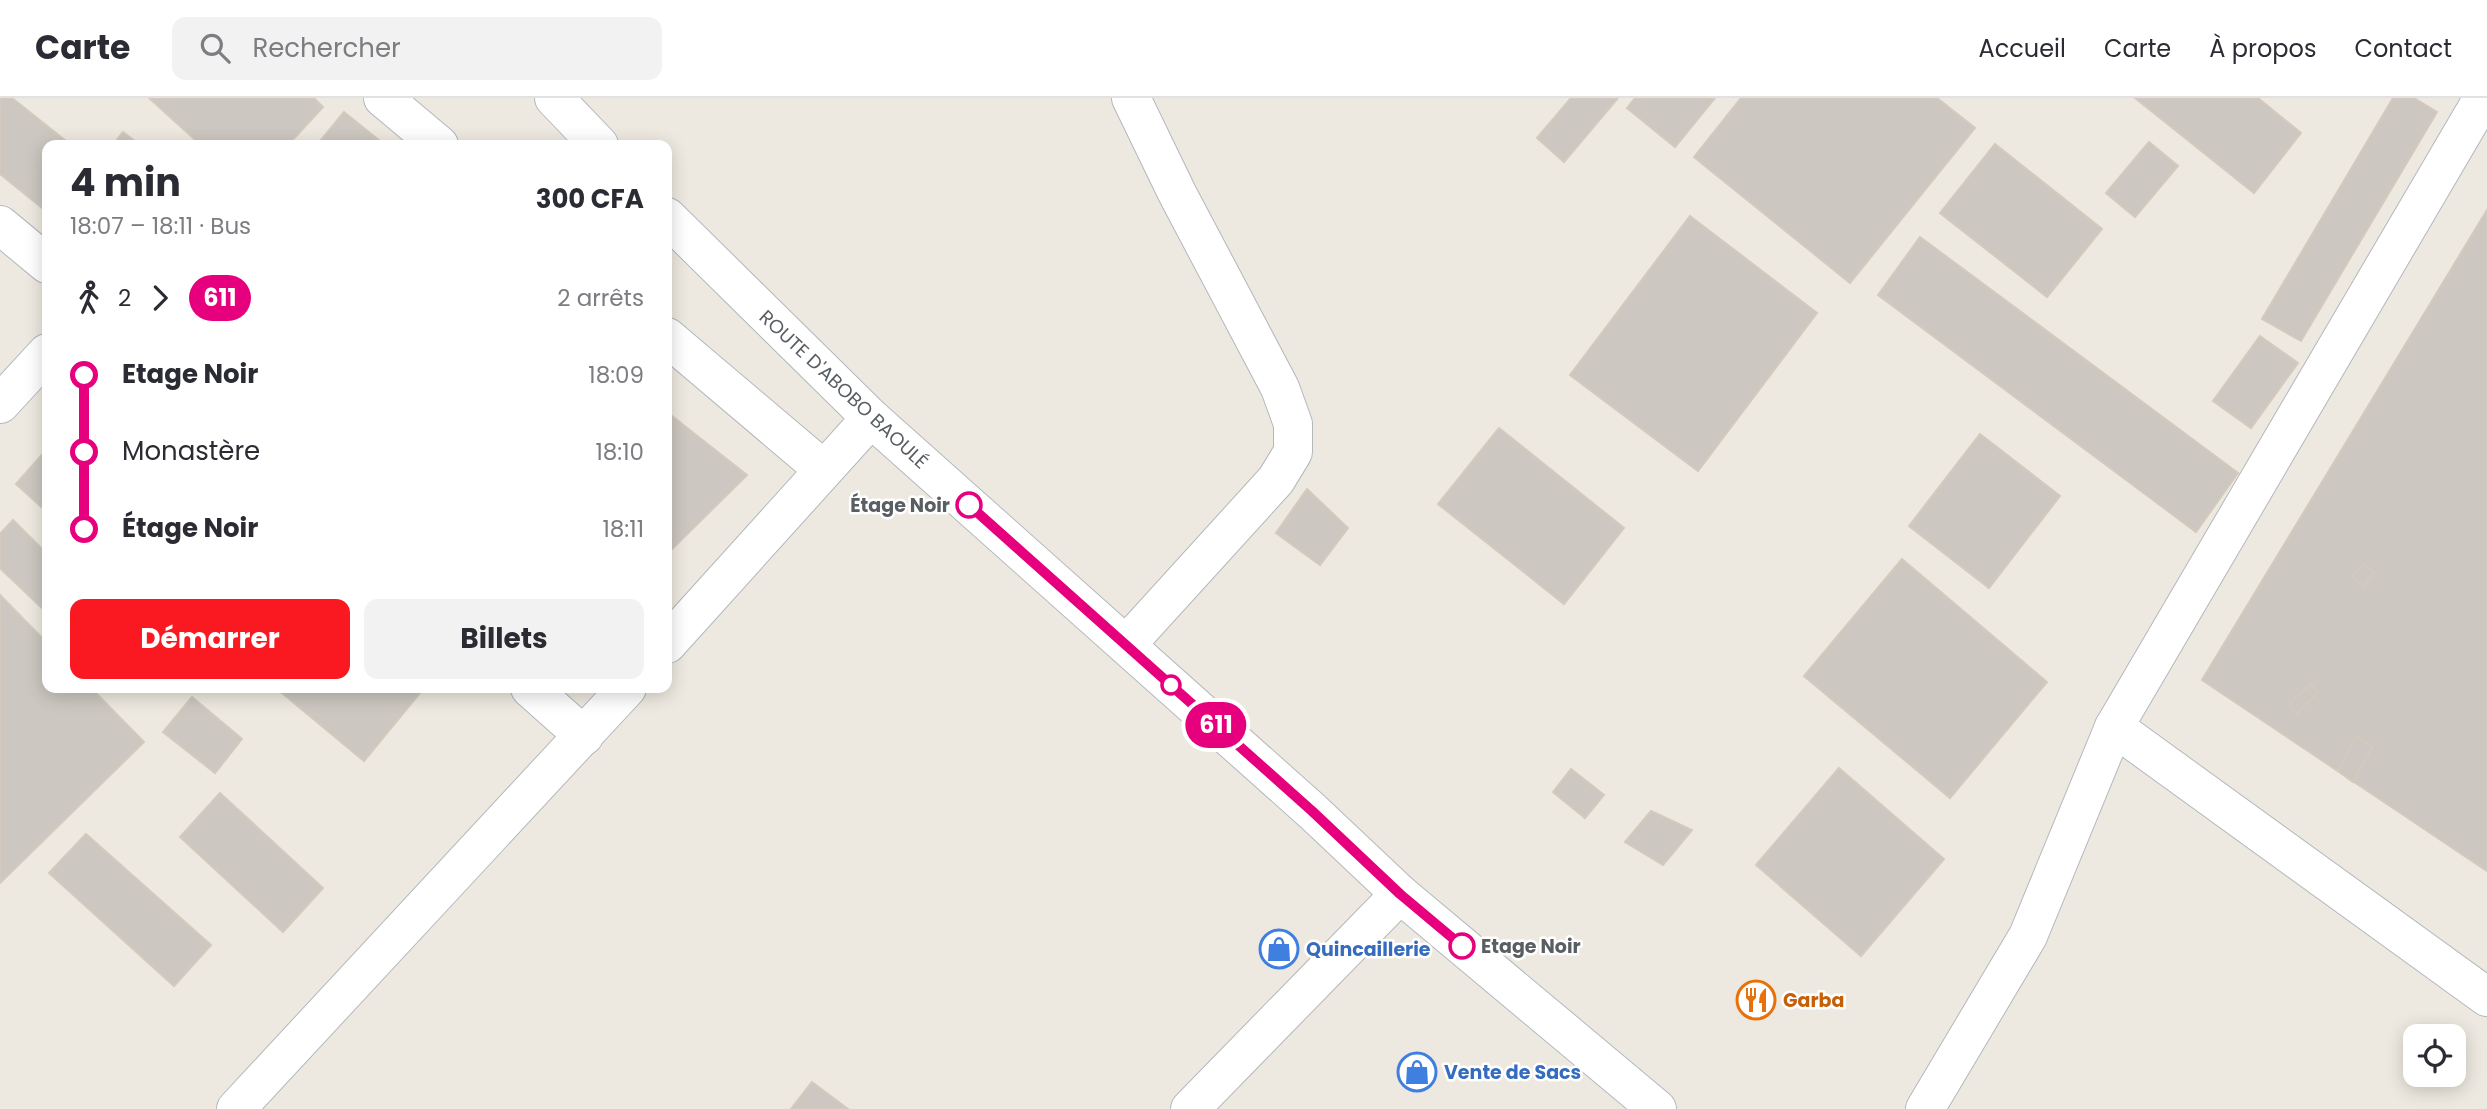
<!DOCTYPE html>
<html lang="fr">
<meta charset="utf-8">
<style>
body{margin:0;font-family:Poppins,sans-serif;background:#f2f2f3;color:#2b2b33;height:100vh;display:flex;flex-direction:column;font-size:26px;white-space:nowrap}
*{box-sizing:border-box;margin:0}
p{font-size:23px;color:#7c7c81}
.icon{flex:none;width:38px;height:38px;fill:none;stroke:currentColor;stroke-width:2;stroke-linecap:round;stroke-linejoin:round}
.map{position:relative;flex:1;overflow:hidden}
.details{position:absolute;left:42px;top:42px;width:630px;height:553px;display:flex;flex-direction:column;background:#fff;border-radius:14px;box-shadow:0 4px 18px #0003}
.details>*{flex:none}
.badge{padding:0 14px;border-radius:23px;font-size:24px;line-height:46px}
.tools{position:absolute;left:2403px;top:926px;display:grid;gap:14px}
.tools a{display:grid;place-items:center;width:63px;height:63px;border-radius:14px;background:#fff;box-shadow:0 4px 18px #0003;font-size:35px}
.map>.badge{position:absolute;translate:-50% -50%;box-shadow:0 0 0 4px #fff}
.legs{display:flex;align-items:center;gap:10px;height:77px;padding:0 28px;font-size:23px}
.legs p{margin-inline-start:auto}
.head{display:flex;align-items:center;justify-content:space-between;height:119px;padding:0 28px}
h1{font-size:38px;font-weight:700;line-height:52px}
.primary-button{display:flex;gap:14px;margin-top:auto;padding:14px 28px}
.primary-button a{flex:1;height:80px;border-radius:14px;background:#fa1921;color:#fff;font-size:28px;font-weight:700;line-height:80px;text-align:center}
.primary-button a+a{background:#f2f2f3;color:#2b2b33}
ul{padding:0 28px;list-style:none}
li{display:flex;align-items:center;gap:24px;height:77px;font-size:26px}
li i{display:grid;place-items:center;width:10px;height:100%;margin:0 9px;background:currentColor}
li i::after{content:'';width:18px;height:18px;margin:-9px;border:5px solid;border-radius:50%;background:#fff}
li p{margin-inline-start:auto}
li:first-child i{background:linear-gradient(#0000 50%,currentColor 0)}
li:last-child i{background:linear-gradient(currentColor 50%,#0000 0)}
header{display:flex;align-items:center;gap:42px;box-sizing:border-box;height:98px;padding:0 35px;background:#fff;border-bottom:2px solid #e1e1e2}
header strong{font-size:33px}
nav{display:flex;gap:38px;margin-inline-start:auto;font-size:24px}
.search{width:490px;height:63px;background:#f2f2f3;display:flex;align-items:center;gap:18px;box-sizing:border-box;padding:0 24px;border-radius:14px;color:#7c7c81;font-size:26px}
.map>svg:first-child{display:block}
.building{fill:#cdc7c1;stroke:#d3cabd;stroke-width:2}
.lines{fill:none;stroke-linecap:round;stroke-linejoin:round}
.minor-casing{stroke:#b3b8bc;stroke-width:40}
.secondary-casing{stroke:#b4b9be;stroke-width:40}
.minor{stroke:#fff;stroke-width:38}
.secondary{stroke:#fff;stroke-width:38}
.line-1-casing{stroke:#fff;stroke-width:16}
.line-1{stroke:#e6007e;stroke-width:10}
.stop-1-dot{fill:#fff;stroke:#e6007e;stroke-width:3.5}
.labels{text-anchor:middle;stroke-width:5;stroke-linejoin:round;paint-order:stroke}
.street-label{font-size:19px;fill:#595e62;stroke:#fff}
.stop-label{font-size:19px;font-weight:bold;fill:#595e62;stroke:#fff;text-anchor:end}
.shop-label{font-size:19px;font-weight:bold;fill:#366cbe;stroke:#fff;text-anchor:start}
.food-label{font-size:19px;font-weight:bold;fill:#c56008;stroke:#fff;text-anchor:start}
</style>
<header>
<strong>Carte</strong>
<div class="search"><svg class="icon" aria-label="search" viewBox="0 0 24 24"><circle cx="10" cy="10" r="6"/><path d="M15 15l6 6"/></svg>Rechercher</div>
<nav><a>Accueil</a><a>Carte</a><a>À propos</a><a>Contact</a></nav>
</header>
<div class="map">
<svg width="2487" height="1011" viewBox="0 0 2487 1011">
<rect width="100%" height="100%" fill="#eee9e0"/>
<g class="building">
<path d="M 0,0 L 12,0 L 71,47 L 47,47 L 47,114 L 0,76 Z"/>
<path d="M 149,0 L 314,0 L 323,9 L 288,47 L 201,47 Z"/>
<path d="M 1571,0 L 1618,0 L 1564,64 L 1537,40 Z"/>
<path d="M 1635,0 L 1715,0 L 1675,49 L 1627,10 Z"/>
<path d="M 1741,0 L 1937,0 L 1975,30 L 1850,185 L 1694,59 Z"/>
<path d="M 2135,0 L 2258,0 L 2301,35 L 2254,95 Z"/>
<path d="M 2393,0 L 2414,0 L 2437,14 L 2301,243 L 2262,221 Z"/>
<path d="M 344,14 L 385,47 L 317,47 Z"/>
<path d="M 123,34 L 140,47 L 113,47 Z"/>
<path d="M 2149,44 L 2178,68 L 2135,119 L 2106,95 Z"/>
<path d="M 1995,46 L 2102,131 L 2047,199 L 1940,115 Z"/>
<path d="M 2487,112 L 2487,773 L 2202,582 Z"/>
<path d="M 1690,118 L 1817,215 L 1698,373 L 1570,277 Z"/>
<path d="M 1920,139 L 2238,375 L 2196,434 L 1878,197 Z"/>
<path d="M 2260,238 L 2298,265 L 2251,330 L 2213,303 Z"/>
<path d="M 667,314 L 747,377 L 667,456 Z"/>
<path d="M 1499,330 L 1624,430 L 1564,506 L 1438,406 Z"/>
<path d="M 1980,336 L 2060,398 L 1989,490 L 1909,428 Z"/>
<path d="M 47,351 L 47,414 L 16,386 Z"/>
<path d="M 1307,391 L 1348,430 L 1320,467 L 1276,435 Z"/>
<path d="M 13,422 L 47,456 L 47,515 L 0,470 L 0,436 Z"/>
<path d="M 1902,461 L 2047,584 L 1950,700 L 1804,578 Z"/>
<path d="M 2363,466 L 2374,475 L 2363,489 L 2353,478 Z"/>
<path d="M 0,497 L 47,545 L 47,590 L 91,590 L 144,644 L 0,785 Z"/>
<path d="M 2311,586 L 2318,595 L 2296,616 L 2290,605 Z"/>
<path d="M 276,590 L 424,590 L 364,663 Z"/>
<path d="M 192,599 L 242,641 L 215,675 L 163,634 Z"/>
<path d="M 2357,638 L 2372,650 L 2353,684 L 2338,673 Z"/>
<path d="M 1839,670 L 1944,761 L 1861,858 L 1756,767 Z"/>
<path d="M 1571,671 L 1604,697 L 1585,720 L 1553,694 Z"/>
<path d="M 220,695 L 323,790 L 283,834 L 180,739 Z"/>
<path d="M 1651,713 L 1692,732 L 1663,767 L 1625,744 Z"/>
<path d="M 86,736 L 211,847 L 174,888 L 49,775 Z"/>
<path d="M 812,984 L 848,1011 L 791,1011 Z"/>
</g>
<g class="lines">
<defs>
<g id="minor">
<path d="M 383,0 L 439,47"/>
<path d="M 0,127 L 47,166"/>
<path d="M 667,239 L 824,372"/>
<path d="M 0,306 L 47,255"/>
<path d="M 667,546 L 871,320"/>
<path d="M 1126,547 L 1276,382 L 1293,354 L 1293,326 L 1280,290 L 1177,95 L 1131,0"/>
<path d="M 530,590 L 584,638"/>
<path d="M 2114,629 L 2487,899"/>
<path d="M 236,1011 L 627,590"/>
<path d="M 1190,1011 L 1400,796"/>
<path d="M 1925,1011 L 2028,838 L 2114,629 L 2483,0"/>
</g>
<g id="secondary">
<path d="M 554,0 L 599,47"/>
<path d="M 667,119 L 871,320 L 1312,713 L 1400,796 L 1657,1011"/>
</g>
</defs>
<use href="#minor" class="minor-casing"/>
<use href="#secondary" class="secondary-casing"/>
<use href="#minor" class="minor"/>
<use href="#secondary" class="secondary"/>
</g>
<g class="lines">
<defs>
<path id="line-1" d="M 969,407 L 1312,713 L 1400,796 L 1462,848"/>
</defs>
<use href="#line-1" class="line-1-casing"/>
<use href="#line-1" class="line-1"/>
</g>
<defs>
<symbol id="shop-ring" viewBox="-11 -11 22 22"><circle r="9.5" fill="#fff" stroke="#3f7fe0" stroke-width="1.5"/><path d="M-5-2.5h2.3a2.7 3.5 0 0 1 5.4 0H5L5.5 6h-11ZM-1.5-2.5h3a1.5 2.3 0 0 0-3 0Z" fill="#3f7fe0"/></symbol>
<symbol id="restaurant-ring" viewBox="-11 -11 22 22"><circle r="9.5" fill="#fff" stroke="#e8710a" stroke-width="1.5"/><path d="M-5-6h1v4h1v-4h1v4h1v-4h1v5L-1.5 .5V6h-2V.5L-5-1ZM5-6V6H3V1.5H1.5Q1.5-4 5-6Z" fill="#e8710a"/></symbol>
</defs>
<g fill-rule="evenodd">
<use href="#shop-ring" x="1257" y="829" width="44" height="44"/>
<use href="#restaurant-ring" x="1734" y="880" width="44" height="44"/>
<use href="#shop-ring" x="1395" y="952" width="44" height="44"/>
</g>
<g class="stop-1-dot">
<circle cx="969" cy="407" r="12"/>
<circle cx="1171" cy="587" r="9"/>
<circle cx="1462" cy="848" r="12"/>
</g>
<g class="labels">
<g class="street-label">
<text transform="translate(844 291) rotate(43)" y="7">ROUTE D'ABOBO BAOULÉ</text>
</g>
<g class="stop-label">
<text x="950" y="414">Étage Noir</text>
<text x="1481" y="855" text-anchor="start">Etage Noir</text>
</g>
<g class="shop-label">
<text x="1306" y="858">Quincaillerie</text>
<text x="1444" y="981">Vente de Sacs</text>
</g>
<g class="food-label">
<text x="1783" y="909">Garba</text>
</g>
</g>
</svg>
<div class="tools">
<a><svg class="icon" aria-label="locate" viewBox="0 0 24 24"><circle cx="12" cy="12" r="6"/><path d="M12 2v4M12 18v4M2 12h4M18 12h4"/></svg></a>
</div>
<b class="badge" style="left:1216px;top:627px;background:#e6007e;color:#fff">611</b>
<section class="details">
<div class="head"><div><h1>4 min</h1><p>18:07 – 18:11 · Bus</p></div><b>300 CFA</b></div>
<div class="legs"><svg class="icon" aria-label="walk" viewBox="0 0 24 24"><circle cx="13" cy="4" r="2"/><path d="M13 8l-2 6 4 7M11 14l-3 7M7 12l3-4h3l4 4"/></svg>2<svg class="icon" aria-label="forward" viewBox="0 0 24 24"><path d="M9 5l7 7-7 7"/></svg><b class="badge" style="background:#e6007e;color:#fff">611</b><p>2 arrêts</p></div>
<ul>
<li><i style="color:#e6007e"></i><b>Etage Noir</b><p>18:09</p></li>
<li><i style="color:#e6007e"></i><span>Monastère</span><p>18:10</p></li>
<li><i style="color:#e6007e"></i><b>Étage Noir</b><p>18:11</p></li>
</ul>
<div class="primary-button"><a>Démarrer</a><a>Billets</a></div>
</section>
</div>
